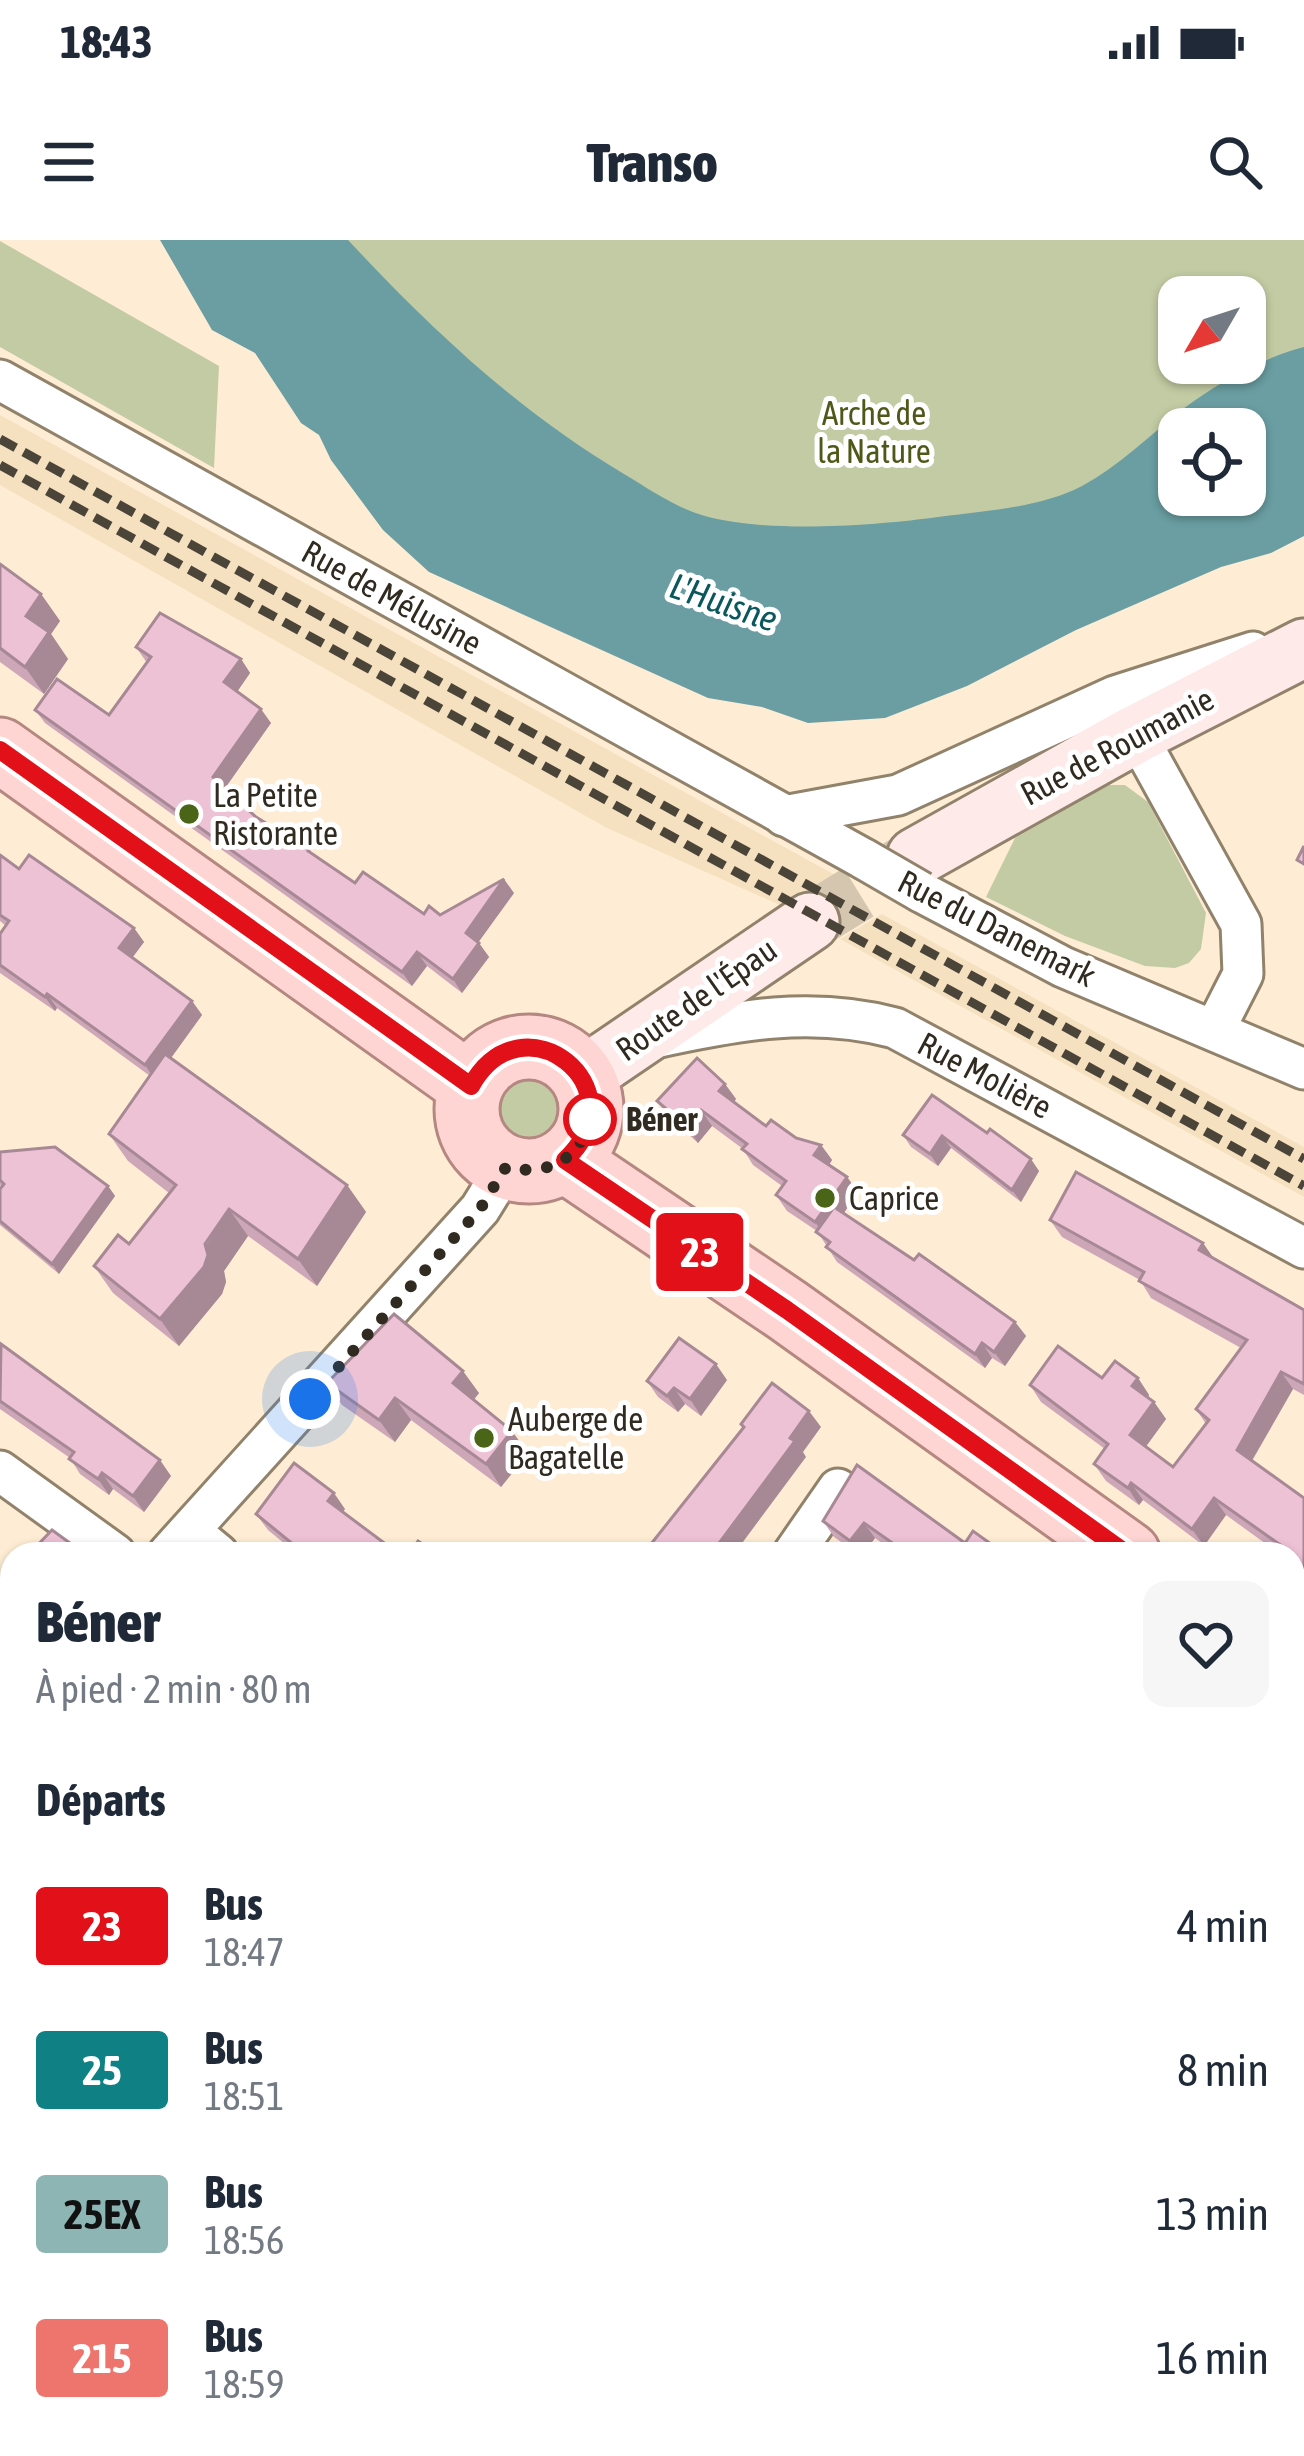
<!DOCTYPE html>
<html lang="fr">
<meta charset="utf-8">
<style>
body{margin:0;font-family:"Asap Condensed",sans-serif;background:#f6f6f7;color:#1f2937;height:100vh;display:flex;flex-direction:column;font-size:45px;white-space:nowrap}
*{box-sizing:border-box;margin:0}
p{font-size:39px;color:#747a83}
.icon{flex:none;width:66px;height:66px;fill:none;stroke:currentColor;stroke-width:2;stroke-linecap:round;stroke-linejoin:round}
.map{position:relative;flex:1;overflow:hidden}
.side{position:absolute;left:0px;top:1302px;width:1305px;height:915px;display:flex;flex-direction:column;background:#fff;border-radius:36px 36px 0 0;box-shadow:0 3px 9px #0004}
.side>*{flex:none}
.badge{padding:0 24px;border-radius:9px;font-size:42px;line-height:78px}
.needle{width:78px;rotate:231deg}
.buttons{position:absolute;left:1158px;top:36px;display:grid;gap:24px}
.buttons a{display:grid;place-items:center;width:108px;height:108px;border-radius:24px;background:#fff;box-shadow:0 3px 9px #0004;font-size:60px}
.you{position:absolute;width:60px;height:60px;margin:-30px;border:9px solid #fff;border-radius:50%;background:#1a73e8;box-shadow:0 0 0 18px #1a73e833}
.map>.badge{position:absolute;translate:-50% -50%;box-shadow:0 0 0 6px #fff}
h2{padding:0 36px;font-size:45px;line-height:108px}
.round{display:grid;place-items:center;flex:none;width:126px;height:126px;border-radius:24px;background:#f6f6f7}
.head{display:flex;align-items:center;justify-content:space-between;height:204px;padding:0 36px}
h1{font-size:57px;font-weight:800;line-height:90px}
ul{padding:0;list-style:none}
li{display:flex;align-items:center;gap:36px;height:144px;padding:0 36px}
li div{flex:1}
li b{display:block;font-size:45px}
li em{font-style:normal}
li .badge{min-width:132px;font-weight:700;text-align:center}
.status{display:flex;justify-content:space-between;align-items:center;height:84px;padding:0 60px;background:#fff;direction:ltr}
.status svg{height:33px;fill:currentColor}
header{display:flex;justify-content:space-between;align-items:center;height:156px;padding:0 36px;background:#fff;font-size:54px;font-weight:800}
.map>svg:first-child{display:block}
.built{fill:#f5e0c0}
.green{fill:#c3cba4;fill-rule:evenodd}
.water{fill:#6a9ea2;fill-rule:evenodd}
.lines{fill:none;stroke-linecap:round;stroke-linejoin:round}
.secondary-tunnel{stroke:#d5c6b0;stroke-width:57;stroke-dasharray:57 28;stroke-linecap:butt}
.street-casing{stroke:#91826b;stroke-width:45}
.secondary-casing{stroke:#91826b;stroke-width:63}
.primary-casing{stroke:#b58781;stroke-width:69}
.street{stroke:#fff;stroke-width:39}
.secondary{stroke:#feeae9;stroke-width:57}
.primary{stroke:#fed5d3;stroke-width:63}
.rail{stroke:#4b4438;stroke-width:9;stroke-dasharray:18 9;stroke-linecap:butt}
.street-bridge-casing{stroke:#91826b;stroke-width:45;stroke-linecap:butt}
.street-bridge{stroke:#fff;stroke-width:39}
.wall{fill:#cda7b7}
.shaded-wall{fill:#a78895}
.building{fill:#eec2d5;stroke:#a78895;stroke-width:3}
.line-casing{stroke:#fff;stroke-width:27}
.line{stroke:#e21018;stroke-width:18}
.walk{stroke:#302a20;stroke-width:12;stroke-dasharray:0 21.6}
.poi-dot{fill:#4a6517;stroke:#fff;stroke-width:4.5}
.stop-dot{fill:#fff;stroke:#e21018;stroke-width:6}
.labels{text-anchor:middle;stroke-width:10;stroke-linejoin:round;paint-order:stroke}
.park-label{font-size:33px;fill:#4f5819;stroke:#fff}
.street-label{font-size:33px;fill:#302a20;stroke:#fff}
.poi-label{font-size:33px;fill:#302a20;stroke:#fff;text-anchor:start}
.stop-label{font-size:33px;font-weight:bold;fill:#302a20;stroke:#fff;text-anchor:start}
.water-label{font-size:36px;font-style:italic;fill:#0a585d;stroke:#fff}
</style>
<div class="status"><b>18:43</b><svg viewBox="0 0 49 12"><path d="M0 12V9h3v3zM5 12V6h3v6zM10 12V3h3v9zM15 12V0h3v12zM26 1h20v11H26zM47 4h2v5h-2z"/></svg></div>
<header><svg class="icon" aria-label="menu" viewBox="0 0 24 24"><path d="M4 6h16M4 12h16M4 18h16"/></svg>Transo<svg class="icon" aria-label="search" viewBox="0 0 24 24"><circle cx="10" cy="10" r="6"/><path d="M15 15l6 6"/></svg></header>
<div class="map">
<svg width="1304" height="2216" viewBox="0 0 1304 2216">
<rect width="100%" height="100%" fill="#feedd4"/>
<g class="built">
<path d="M 0,175 L 835,635 L 780,665 L 607,588 L 0,245 Z"/>
<path d="M 882,674 L 1304,907 L 1304,957 L 840,699 Z"/>
</g>
<g class="green">
<path d="M 250,0 L 1304,0 L 1304,233 L 1097,324 L 775,386 ZM 1179,57 L 1245,57 L 1245,123 L 1179,123 ZM 1179,189 L 1245,189 L 1245,255 L 1179,255 Z"/>
<path d="M 0,1 L 219,126 L 214,228 L 0,107 Z"/>
<path d="M 1108,545 L 1125,545 L 1148,562 L 1206,673 L 1201,709 L 1189,723 L 1175,728 L 1145,726 L 1065,696 L 986,657 L 1015,598 Z"/>
<circle cx="528" cy="869" r="38"/>
<path d="M 3,1525 L 12,1529 L 12,1999 L 0,1994 Z"/>
<path d="M 590,2205 L 706,2205 L 704,2216 L 622,2216 Z"/>
</g>
<path class="water" d="M 160,0 L 348,0 C 432,90 518,171 624,234 C 649,249 676,268 705,276 C 766,293 868,286 931,278 C 979,271 1038,269 1082,246 C 1119,226 1150,195 1183,169 C 1216,144 1264,117 1304,107 L 1304,296 L 1271,313 L 1221,327 L 1076,390 L 967,446 L 885,478 L 808,483 L 762,467 L 708,458 L 429,332 L 383,290 L 331,220 L 319,195 L 301,183 L 255,113 L 212,90 ZM 1179,189 L 1245,189 L 1245,255 L 1179,255 Z"/>
<g class="lines">
<path class="secondary-tunnel" d="M 810,682 L 916,617"/>
<defs>
<g id="street">
<path d="M 0,140 L 864,619"/>
<path d="M 1136,494 L 1241,684 L 1243,734 L 1215,789"/>
<path d="M 784,576 L 898,555 L 1115,456 L 1253,412"/>
<path d="M 921,652 L 1063,727 L 1304,829"/>
<path d="M 655,798 C 737,780 812,766 895,788 L 1304,1008"/>
<path d="M 0,1231 L 115,1314"/>
<path d="M 190,1291 L 218,1314"/>
<path d="M 168,1314 L 480,969 L 506,927"/>
<path d="M 793,1314 L 838,1249"/>
<path d="M 0,1494 L 12,1481"/>
<path d="M 1293,1930 L 1304,1933"/>
<path d="M 0,2031 L 12,2035"/>
<path d="M 1293,2135 L 1304,2105"/>
<path d="M 484,2205 L 515,2216"/>
<path d="M 1095,2205 L 1123,2216"/>
<path d="M 1224,2216 L 1249,2205"/>
</g>
<g id="secondary">
<path d="M 916,617 L 1136,494 L 1304,408"/>
<path d="M 582,837 L 810,682"/>
</g>
<g id="primary">
<path d="M 0,510 L 471,846"/>
<circle cx="529" cy="869" r="62"/>
<path d="M 565,920 L 787,1070 L 1128,1314"/>
<path d="M 1293,1431 L 1304,1439"/>
</g>
</defs>
<use href="#street" class="street-casing"/>
<use href="#secondary" class="secondary-casing"/>
<use href="#primary" class="primary-casing"/>
<use href="#street" class="street"/>
<use href="#secondary" class="secondary"/>
<use href="#primary" class="primary"/>
<g class="rail">
<path d="M 0,199 L 1304,919"/>
<path d="M 0,225 L 1304,946"/>
</g>
<defs>
<path id="street-bridge" d="M 864,619 L 921,652"/>
</defs>
<use href="#street-bridge" class="street-bridge-casing"/>
<use href="#street-bridge" class="street-bridge"/>
</g>
<g class="wall">
<path d="M 0,324 L 41,354 L 60,381 L 51,394 L 68,419 L 44,454 L 0,422 Z"/>
<path d="M 136,407 L 241,419 L 250,433 L 237,452 L 271,483 L 225,548 L 256,577 L 355,643 L 424,674 L 440,675 L 514,653 L 478,702 L 489,717 L 462,753 L 427,726 L 412,746 L 45,483 L 35,470 L 109,475 L 147,423 Z"/>
<path d="M 0,615 L 19,629 L 134,688 L 144,702 L 132,718 L 192,761 L 202,775 L 171,818 L 347,945 L 366,972 L 317,1046 L 248,996 L 224,1031 L 226,1042 L 222,1054 L 179,1106 L 113,1053 L 94,1026 L 129,1004 L 169,953 L 128,921 L 109,894 L 150,836 L 57,768 L 55,771 L 0,733 L 0,694 L 6,686 L 0,681 Z"/>
<path d="M 725,844 L 736,859 L 734,862 L 766,886 L 796,898 L 821,905 L 832,920 L 829,925 L 847,937 L 858,952 L 843,974 L 914,1020 L 1015,1082 L 1026,1096 L 1005,1126 L 992,1118 L 985,1128 L 837,1022 L 817,991 L 787,971 L 776,955 L 782,946 L 753,925 L 743,909 L 712,886 L 698,903 L 668,876 L 657,861 Z"/>
<path d="M 932,855 L 1039,931 L 1021,962 L 951,908 L 938,926 L 911,907 L 903,895 Z"/>
<path d="M 0,912 L 108,946 L 115,956 L 59,1034 L 0,985 L 0,949 L 2,946 L 0,945 Z"/>
<path d="M 1050,980 L 1203,1003 L 1214,1019 L 1304,1070 L 1304,1155 L 1293,1149 L 1252,1221 L 1304,1258 L 1304,1337 L 1293,1323 L 1293,1314 L 1280,1314 L 1226,1275 L 1204,1306 L 1143,1260 L 1139,1265 L 1106,1241 L 1094,1224 L 1105,1209 L 1041,1162 L 1030,1145 L 1102,1138 L 1138,1138 L 1149,1155 L 1148,1157 L 1154,1162 L 1166,1179 L 1146,1206 L 1173,1227 L 1206,1184 L 1196,1169 L 1241,1108 L 1151,1058 L 1140,1040 L 1062,997 Z"/>
<path d="M 0,1106 L 171,1236 L 144,1272 L 113,1249 L 109,1255 L 80,1234 L 70,1218 L 0,1169 Z"/>
<path d="M 727,1140 L 701,1176 L 685,1164 L 678,1172 L 658,1157 L 647,1141 Z"/>
<path d="M 327,1143 L 479,1153 L 473,1160 L 528,1213 L 501,1247 L 411,1180 L 395,1202 L 342,1165 Z"/>
<path d="M 857,1225 L 965,1303 L 1005,1314 L 897,1314 L 875,1298 L 863,1314 L 858,1314 L 834,1297 L 823,1281 Z"/>
<path d="M 345,1269 L 343,1272 L 399,1314 L 297,1314 L 268,1290 L 256,1274 Z"/>
<path d="M 12,1331 L 12,1448 L 0,1459 L 0,1343 Z"/>
<path d="M 1304,1567 L 1304,1616 L 1293,1605 L 1293,1584 Z"/>
<path d="M 1293,1801 L 1304,1809 L 1304,1878 L 1293,1871 Z"/>
<path d="M 12,2205 L 75,2205 L 78,2216 L 0,2216 Z"/>
</g>
<g class="shaded-wall">
<path d="M 41,354 L 60,381 L 51,394 L 68,419 L 44,454 L 25,427 L 26,376 Z"/>
<path d="M 241,419 L 250,433 L 234,456 L 224,442 Z"/>
<path d="M 261,469 L 271,483 L 223,551 L 213,537 Z"/>
<path d="M 504,639 L 514,653 L 475,707 L 466,693 Z"/>
<path d="M 134,688 L 144,702 L 129,722 L 119,708 Z"/>
<path d="M 479,703 L 489,717 L 462,753 L 453,739 Z"/>
<path d="M 417,712 L 427,726 L 412,746 L 402,732 Z"/>
<path d="M 47,754 L 57,768 L 55,771 L 45,757 Z"/>
<path d="M 192,761 L 202,775 L 155,840 L 145,825 Z"/>
<path d="M 725,844 L 736,859 L 730,867 L 719,851 Z"/>
<path d="M 701,870 L 712,886 L 698,903 L 687,887 Z"/>
<path d="M 942,896 L 951,908 L 938,926 L 930,914 Z"/>
<path d="M 821,905 L 832,920 L 825,931 L 814,915 Z"/>
<path d="M 1031,919 L 1039,931 L 1021,962 L 1012,950 Z"/>
<path d="M 847,937 L 858,952 L 827,998 L 815,982 Z"/>
<path d="M 347,945 L 366,972 L 317,1046 L 298,1019 Z"/>
<path d="M 108,946 L 115,956 L 59,1034 L 52,1024 Z"/>
<path d="M 229,969 L 248,996 L 224,1031 L 226,1042 L 222,1054 L 179,1106 L 160,1079 Z"/>
<path d="M 1203,1003 L 1214,1019 L 1199,1010 Z"/>
<path d="M 1015,1082 L 1026,1096 L 1005,1126 L 994,1112 Z"/>
<path d="M 982,1103 L 992,1118 L 985,1128 L 975,1114 Z"/>
<path d="M 716,1124 L 727,1140 L 701,1176 L 690,1159 Z"/>
<path d="M 463,1131 L 479,1153 L 469,1166 L 453,1143 Z"/>
<path d="M 1281,1132 L 1293,1149 L 1248,1227 L 1237,1210 Z"/>
<path d="M 1138,1138 L 1149,1155 L 1144,1163 L 1132,1146 Z"/>
<path d="M 674,1148 L 685,1164 L 678,1172 L 667,1156 Z"/>
<path d="M 395,1158 L 411,1180 L 395,1202 L 379,1180 Z"/>
<path d="M 1154,1162 L 1166,1179 L 1142,1212 L 1130,1195 Z"/>
<path d="M 809,1171 L 821,1187 L 803,1212 L 806,1217 L 734,1314 L 717,1314 L 714,1310 Z"/>
<path d="M 512,1191 L 528,1213 L 501,1247 L 486,1224 Z"/>
<path d="M 160,1220 L 171,1236 L 144,1272 L 133,1256 Z"/>
<path d="M 102,1233 L 113,1249 L 109,1255 L 98,1239 Z"/>
<path d="M 1131,1243 L 1143,1260 L 1139,1265 L 1128,1248 Z"/>
<path d="M 334,1253 L 345,1269 L 339,1277 L 328,1261 Z"/>
<path d="M 1214,1258 L 1226,1275 L 1204,1306 L 1192,1289 Z"/>
<path d="M 864,1283 L 875,1298 L 863,1314 L 860,1314 L 850,1301 Z"/>
<path d="M 12,1418 L 12,1441 L 4,1429 Z"/>
<path d="M 1293,1958 L 1299,1965 L 1293,1982 Z"/>
<path d="M 65,2205 L 75,2205 L 78,2216 L 73,2216 Z"/>
</g>
<g class="building">
<path d="M 0,324 L 41,354 L 26,376 L 49,392 L 25,427 L 0,408 Z"/>
<path d="M 160,373 L 241,419 L 224,442 L 261,469 L 213,537 L 256,577 L 279,591 L 283,586 L 312,606 L 308,611 L 355,643 L 363,632 L 424,674 L 429,666 L 440,675 L 504,639 L 466,693 L 479,703 L 453,739 L 417,712 L 402,732 L 35,470 L 57,439 L 109,475 L 151,417 L 136,407 Z"/>
<path d="M 1304,606 L 1304,624 L 1297,620 Z"/>
<path d="M 0,615 L 19,629 L 29,615 L 134,688 L 119,708 L 192,761 L 145,825 L 47,754 L 45,757 L 0,725 L 0,694 L 9,681 L 0,675 Z"/>
<path d="M 165,814 L 347,945 L 298,1019 L 229,969 L 205,1004 L 208,1015 L 204,1027 L 160,1079 L 94,1026 L 118,995 L 129,1004 L 176,945 L 109,894 Z"/>
<path d="M 697,818 L 725,844 L 719,851 L 766,886 L 771,880 L 796,898 L 821,905 L 814,915 L 847,937 L 815,982 L 776,955 L 786,941 L 742,909 L 747,904 L 701,870 L 687,887 L 657,861 Z"/>
<path d="M 932,855 L 987,893 L 990,889 L 1031,919 L 1012,950 L 942,896 L 930,914 L 903,895 Z"/>
<path d="M 55,907 L 108,946 L 52,1024 L 0,981 L 0,949 L 4,944 L 0,940 L 0,912 Z"/>
<path d="M 1076,932 L 1203,1003 L 1199,1010 L 1304,1070 L 1304,1144 L 1281,1132 L 1237,1210 L 1304,1258 L 1304,1328 L 1293,1321 L 1293,1314 L 1214,1258 L 1192,1289 L 1131,1243 L 1128,1248 L 1094,1224 L 1108,1204 L 1030,1145 L 1058,1106 L 1102,1138 L 1115,1121 L 1138,1138 L 1132,1146 L 1154,1162 L 1130,1195 L 1173,1227 L 1209,1180 L 1196,1169 L 1247,1100 L 1139,1041 L 1144,1032 L 1050,980 Z"/>
<path d="M 834,967 L 914,1020 L 919,1014 L 1015,1082 L 994,1112 L 982,1103 L 975,1114 L 826,1007 L 830,1002 L 816,992 Z"/>
<path d="M 394,1074 L 463,1131 L 453,1143 L 512,1191 L 486,1224 L 395,1158 L 379,1180 L 327,1143 Z"/>
<path d="M 679,1098 L 716,1124 L 690,1159 L 674,1148 L 667,1156 L 647,1141 Z"/>
<path d="M 1,1104 L 160,1220 L 133,1256 L 102,1233 L 98,1239 L 69,1219 L 74,1212 L 0,1161 Z"/>
<path d="M 772,1143 L 809,1171 L 790,1198 L 795,1201 L 714,1310 L 710,1306 L 704,1314 L 665,1314 L 651,1304 L 744,1187 L 741,1184 Z"/>
<path d="M 294,1223 L 334,1253 L 328,1261 L 399,1314 L 314,1314 L 311,1312 L 305,1314 L 256,1274 Z"/>
<path d="M 857,1225 L 965,1303 L 973,1291 L 1005,1314 L 908,1314 L 864,1283 L 850,1301 L 823,1281 Z"/>
<path d="M 52,1290 L 85,1314 L 29,1314 Z"/>
<path d="M 418,1301 L 437,1314 L 409,1314 Z"/>
<path d="M 12,1331 L 12,1418 L 0,1433 L 0,1343 Z"/>
<path d="M 1304,1567 L 1304,1607 L 1293,1600 L 1293,1584 Z"/>
<path d="M 1293,1801 L 1304,1809 L 1304,1863 L 1301,1867 L 1293,1862 Z"/>
<path d="M 12,2161 L 12,2205 L 61,2205 L 20,2216 L 0,2216 L 0,2164 Z"/>
<path d="M 107,2205 L 186,2205 L 218,2216 L 103,2216 Z"/>
<path d="M 837,2205 L 915,2205 L 937,2216 L 848,2216 Z"/>
<path d="M 957,2205 L 971,2205 L 1011,2216 L 954,2216 Z"/>
</g>
<g class="lines">
<defs>
<path id="line" d="M 0,510 L 471,846 C 523,753 642,849 565,920 L 787,1070 L 1127,1314"/>
</defs>
<use href="#line" class="line-casing"/>
<use href="#line" class="line"/>
<path class="walk" d="M 310,1159 L 480,969 L 506,927 C 547,937 580,920 590,879"/>
</g>
<g class="poi-dot">
<circle cx="189" cy="574" r="12"/>
<circle cx="825" cy="958" r="12"/>
<circle cx="484" cy="1198" r="12"/>
</g>
<circle class="stop-dot" cx="590" cy="879" r="24"/>
<g class="labels">
<g class="park-label">
<text x="874" y="185">Arche de<tspan x="874" dy="38">la Nature</tspan></text>
</g>
<g class="street-label">
<text transform="translate(392 357) rotate(29)" y="12">Rue de Mélusine</text>
<text transform="translate(1117 506) rotate(-28)" y="12">Rue de Roumanie</text>
<text transform="translate(997 688) rotate(27)" y="12">Rue du Danemark</text>
<text transform="translate(696 759) rotate(-35)" y="12">Route de l'Épau</text>
<text transform="translate(985 835) rotate(28)" y="12">Rue Molière</text>
</g>
<g class="poi-label">
<text x="213" y="567">La Petite<tspan x="213" dy="38">Ristorante</tspan></text>
<text x="849" y="970">Caprice</text>
<text x="508" y="1191">Auberge de<tspan x="508" dy="38">Bagatelle</tspan></text>
</g>
<g class="stop-label">
<text x="626" y="891">Béner</text>
</g>
<g class="water-label">
<text transform="translate(724 362) rotate(19)" y="13">L'Huisne</text>
</g>
</g>
</svg>
<div class="buttons">
<a><svg class="needle" viewBox="-14 -14 28 28"><path d="M0-13l5 13h-10z" fill="#e53935"/><path d="M0 13l5-13h-10z" fill="#747a83"/></svg></a>
<a><svg class="icon" aria-label="locate" viewBox="0 0 24 24"><circle cx="12" cy="12" r="6"/><path d="M12 2v4M12 18v4M2 12h4M18 12h4"/></svg></a>
</div>
<div class="you" style="left:310px;top:1159px"></div>
<b class="badge" style="left:700px;top:1012px;background:#e21018;color:#fff">23</b>
<section class="side">
<div class="head"><div><h1>Béner</h1><p>À pied · 2 min · 80 m</p></div><a class="round"><svg class="icon" aria-label="heart" viewBox="0 0 24 24"><path d="M12 20l-8-8c-3-5 5-10 8-4 3-6 11-1 8 4z"/></svg></a></div>
<h2>Départs</h2>
<ul>
<li><span class="badge" style="background:#e21018;color:#fff">23</span><div><b>Bus</b><p>18:47</p></div><em>4 min</em></li>
<li><span class="badge" style="background:#0f8184;color:#fff">25</span><div><b>Bus</b><p>18:51</p></div><em>8 min</em></li>
<li><span class="badge" style="background:#8db5b4;color:#111">25EX</span><div><b>Bus</b><p>18:56</p></div><em>13 min</em></li>
<li><span class="badge" style="background:#ee756d;color:#fff">215</span><div><b>Bus</b><p>18:59</p></div><em>16 min</em></li>
</ul>
</section>
</div>
